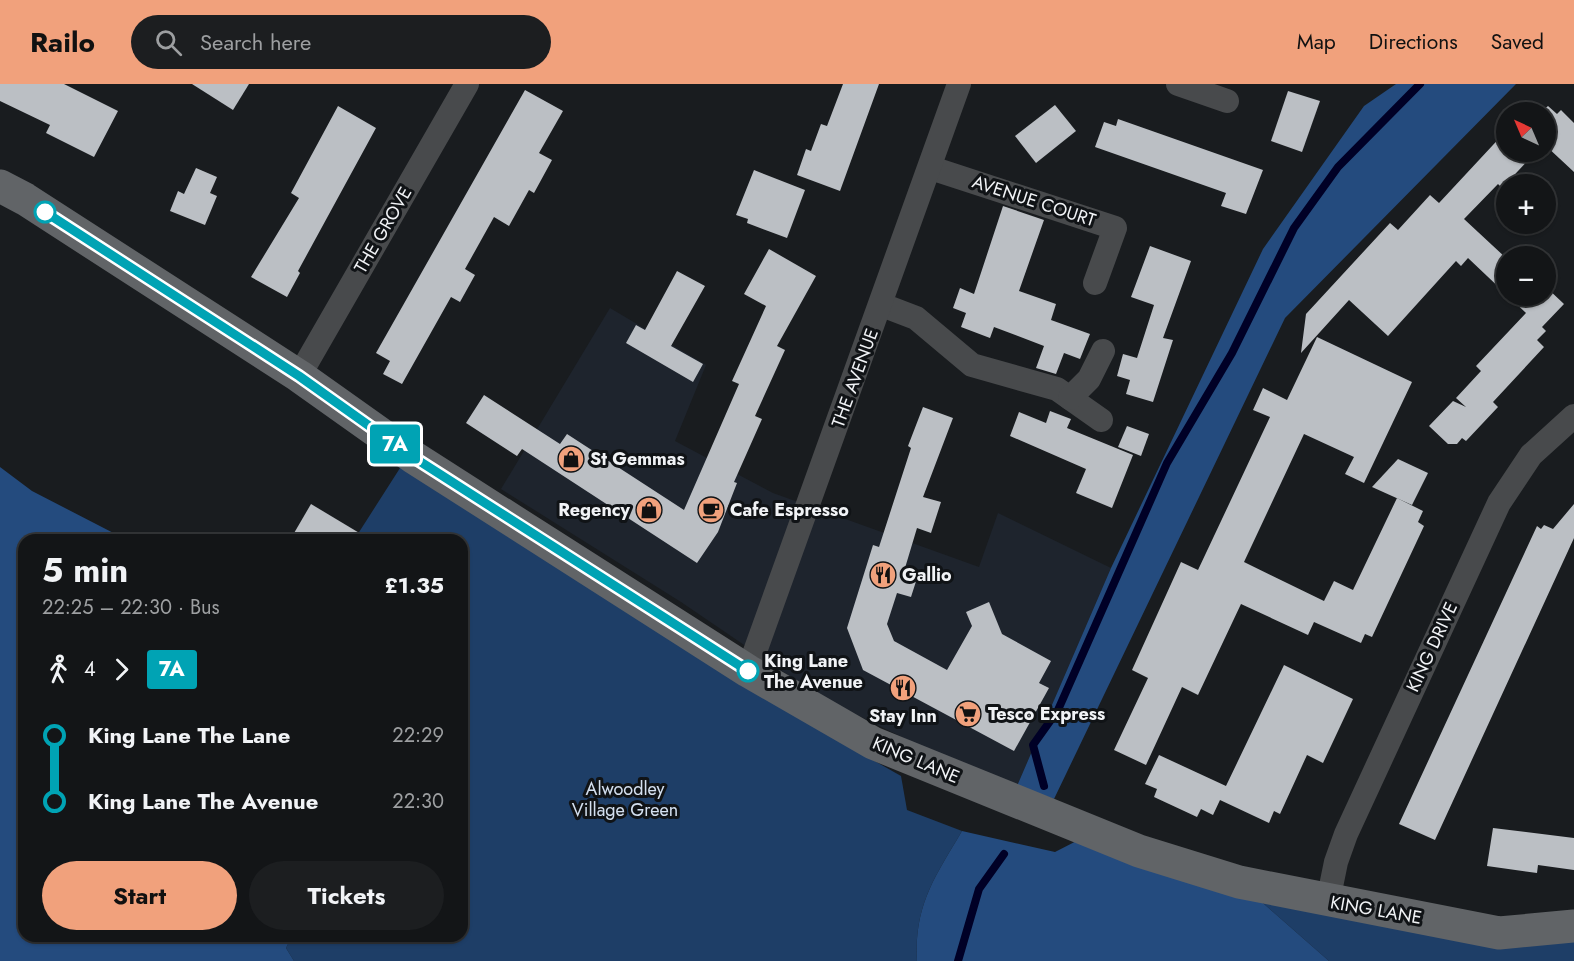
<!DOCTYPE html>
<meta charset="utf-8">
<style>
body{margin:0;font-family:Jost,sans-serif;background:#1c1e20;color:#f1f3f6;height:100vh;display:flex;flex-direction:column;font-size:22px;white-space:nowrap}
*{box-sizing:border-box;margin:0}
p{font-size:20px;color:#9d9fa1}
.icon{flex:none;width:33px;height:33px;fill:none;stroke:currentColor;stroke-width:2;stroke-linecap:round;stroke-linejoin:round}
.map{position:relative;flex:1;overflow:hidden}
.panel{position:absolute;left:18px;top:450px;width:450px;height:408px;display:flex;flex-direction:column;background:#131517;border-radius:18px;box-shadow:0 2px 4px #0004,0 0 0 2px #323436}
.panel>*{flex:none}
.badge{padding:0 12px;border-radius:4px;font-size:21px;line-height:39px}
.needle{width:39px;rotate:316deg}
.tools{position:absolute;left:1496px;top:18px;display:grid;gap:12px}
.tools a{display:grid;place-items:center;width:60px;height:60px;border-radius:50%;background:#131517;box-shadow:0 2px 4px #0004,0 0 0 2px #323436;font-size:30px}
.map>.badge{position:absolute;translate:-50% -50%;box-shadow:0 0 0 3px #fff}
.legs{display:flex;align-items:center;gap:9px;height:66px;padding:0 24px;font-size:20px}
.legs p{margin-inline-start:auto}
.head{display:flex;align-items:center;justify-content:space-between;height:102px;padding:0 24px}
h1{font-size:33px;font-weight:700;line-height:45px}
.action{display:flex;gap:12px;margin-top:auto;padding:12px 24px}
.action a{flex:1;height:69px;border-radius:36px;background:#f1a17c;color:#111;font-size:24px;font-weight:700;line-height:69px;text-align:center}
.action a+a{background:#1c1e20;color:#f1f3f6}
ul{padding:0 24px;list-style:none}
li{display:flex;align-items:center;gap:21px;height:66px;font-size:22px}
li i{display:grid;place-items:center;width:9px;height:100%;margin:0 8px;background:currentColor}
li i::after{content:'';width:15px;height:15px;margin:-8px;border:4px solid;border-radius:50%;background:#131517}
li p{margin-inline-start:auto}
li:first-child i{background:linear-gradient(#0000 50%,currentColor 0)}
li:last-child i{background:linear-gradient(currentColor 50%,#0000 0)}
header{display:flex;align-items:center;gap:36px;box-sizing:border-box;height:84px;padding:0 30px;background:#f1a17c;color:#111}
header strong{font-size:28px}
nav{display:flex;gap:33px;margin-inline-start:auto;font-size:21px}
.search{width:420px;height:54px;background:#1c1e20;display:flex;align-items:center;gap:15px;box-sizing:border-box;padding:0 21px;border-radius:33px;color:#9d9fa1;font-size:22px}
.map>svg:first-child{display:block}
.built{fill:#1e242d}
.green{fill:#1e3e67}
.forest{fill:#244b7e}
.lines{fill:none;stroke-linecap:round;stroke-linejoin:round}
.stream{stroke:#000026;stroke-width:8}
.building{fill:#bbbfc4}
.street{stroke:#484a4c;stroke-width:24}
.secondary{stroke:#616467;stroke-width:33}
.line-1-casing{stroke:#fff;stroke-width:14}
.line-1{stroke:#00a3b4;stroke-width:9}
.stop-1-dot{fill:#fff;stroke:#00a3b4;stroke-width:3}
.labels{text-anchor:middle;stroke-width:6;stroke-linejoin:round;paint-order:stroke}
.street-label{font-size:18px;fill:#f1f3f6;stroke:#101316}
.poi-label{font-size:18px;font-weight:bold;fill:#f1f3f6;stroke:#101316;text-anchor:start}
.stop-label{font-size:18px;font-weight:bold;fill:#f1f3f6;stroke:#101316;text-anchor:start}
.park-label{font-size:18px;fill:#d4e0f0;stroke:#101316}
</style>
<header>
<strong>Railo</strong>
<div class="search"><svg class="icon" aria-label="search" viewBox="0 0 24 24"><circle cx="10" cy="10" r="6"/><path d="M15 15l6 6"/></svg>Search here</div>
<nav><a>Map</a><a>Directions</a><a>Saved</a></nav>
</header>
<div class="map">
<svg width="1574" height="877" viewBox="0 0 1574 877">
<rect width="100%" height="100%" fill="#191c1f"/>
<path class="built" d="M 610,224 L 706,281 L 675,357 L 773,409 L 979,483 L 998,429 L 1111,484 L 1017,702 L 918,661 L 839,622 L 797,597 L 681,518 L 501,405 Z"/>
<g class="green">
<path d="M 409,370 L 806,638 L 901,692 L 907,726 L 962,747 C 935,793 914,821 917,877 L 294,877 L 286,864 L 292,852 L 462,852 L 462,456 L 354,456 Z"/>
<path d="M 1239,798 L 1328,817 L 1574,842 L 1574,877 L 1329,877 Z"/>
</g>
<g class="forest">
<path d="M 1396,0 L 1516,0 L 1285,234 L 1054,715 L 1017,702 L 1111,484 L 1263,165 L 1364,22 Z"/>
<path d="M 0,383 L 32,407 L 127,456 L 24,456 L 24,852 L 292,852 L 286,864 L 294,877 L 0,877 Z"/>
<path d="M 962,747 L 1055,768 L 1094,748 L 1239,798 L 1329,877 L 917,877 C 914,821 935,793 962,747 Z"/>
</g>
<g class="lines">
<g class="stream">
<path d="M 1044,702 L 1033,661 L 1058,626 L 1167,379 L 1232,269 L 1294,144 L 1338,83 L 1420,0"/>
<path d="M 958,877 L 979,805 L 1004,770"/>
</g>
</g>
<g class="building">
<path d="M 0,0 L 64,0 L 118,27 L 94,73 L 46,49 L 50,41 L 0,17 Z"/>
<path d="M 192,0 L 249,0 L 233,26 Z"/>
<path d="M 843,0 L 879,0 L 840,107 L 797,91 L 806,65 L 811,67 L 821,40 L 827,42 Z"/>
<path d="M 525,6 L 563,27 L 539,69 L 552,76 L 534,109 L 529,106 L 509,142 L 494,133 L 465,185 L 475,191 L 460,218 L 451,213 L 402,300 L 383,290 L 390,277 L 376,269 Z"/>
<path d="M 1288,7 L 1320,17 L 1302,68 L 1271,57 Z"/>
<path d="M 1055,21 L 1076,47 L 1036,79 L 1015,52 Z"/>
<path d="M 338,22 L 376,44 L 298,187 L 300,189 L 287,213 L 251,193 L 299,114 L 291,109 Z"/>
<path d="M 1548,22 L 1557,30 L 1561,26 L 1574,39 L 1574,88 L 1545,61 L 1545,28 L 1541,28 Z"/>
<path d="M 1118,35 L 1263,86 L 1246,130 L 1221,122 L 1226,109 L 1095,63 L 1104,38 L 1116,42 Z"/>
<path d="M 1506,47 L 1506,68 L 1536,68 L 1502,104 L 1498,100 L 1464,135 L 1506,174 L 1506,210 L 1468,174 L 1461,182 L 1456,177 L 1388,252 L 1349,216 L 1301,269 L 1306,230 L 1390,139 L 1398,146 L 1430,111 L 1439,119 Z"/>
<path d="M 196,84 L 217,93 L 210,109 L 217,112 L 205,141 L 170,127 L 178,107 L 184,110 Z"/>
<path d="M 754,86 L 805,106 L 787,154 L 747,139 L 748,135 L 736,131 Z"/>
<path d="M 1003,122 L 1044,136 L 1019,207 L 1056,220 L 1051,236 L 1090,250 L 1080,275 L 1064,269 L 1056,290 L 1036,284 L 1044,262 L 994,243 L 990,254 L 961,243 L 966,229 L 953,224 L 960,204 L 974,210 Z"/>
<path d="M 1150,162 L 1191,177 L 1163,254 L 1173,256 L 1153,318 L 1126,310 L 1130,296 L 1117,292 L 1123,270 L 1137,274 L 1154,221 L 1131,213 Z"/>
<path d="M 769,165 L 816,192 L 777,262 L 785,266 L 755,332 L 762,335 L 734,398 L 737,399 L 718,448 L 697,479 L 522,365 L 517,372 L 466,339 L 484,311 L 560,360 L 567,350 L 684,426 L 739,300 L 732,297 L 766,222 L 744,210 Z"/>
<path d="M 677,187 L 705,202 L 671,262 L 703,280 L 693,298 L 626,259 L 636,241 L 645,246 Z"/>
<path d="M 1546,203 L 1564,220 L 1542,243 L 1546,247 L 1537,256 L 1544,263 L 1493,318 L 1498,323 L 1466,357 L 1462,354 L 1457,360 L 1448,360 L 1429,342 L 1453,317 L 1466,323 L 1456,314 L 1481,287 L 1476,282 L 1526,229 L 1508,212 L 1545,212 Z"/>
<path d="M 1317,253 L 1412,298 L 1364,399 L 1345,390 L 1354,373 L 1304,350 L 1244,478 L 1324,517 L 1334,497 L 1353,506 L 1397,414 L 1423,427 L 1418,438 L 1424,442 L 1372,553 L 1365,550 L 1361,559 L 1314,538 L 1308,551 L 1241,520 L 1198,611 L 1182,603 L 1146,681 L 1114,666 L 1148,594 L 1132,586 L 1181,478 L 1198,486 L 1270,333 L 1253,326 L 1263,304 L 1287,316 Z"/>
<path d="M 923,323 L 953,334 L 923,413 L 941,418 L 931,449 L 917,444 L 905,484 L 919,488 L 911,513 L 897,509 L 887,540 L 894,557 L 947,586 L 972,542 L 966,528 L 989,518 L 1002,550 L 1051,577 L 1039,599 L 1049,604 L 1014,667 L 863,586 L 847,544 L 873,461 L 879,463 L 911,364 L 908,362 Z"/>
<path d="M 1050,327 L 1071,335 L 1067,344 L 1133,371 L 1112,424 L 1076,409 L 1086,385 L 1010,352 L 1019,328 L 1046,339 Z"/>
<path d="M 1127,342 L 1149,350 L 1141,372 L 1118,363 Z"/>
<path d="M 1398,375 L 1428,389 L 1412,421 L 1372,403 Z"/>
<path d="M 311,420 L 371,456 L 290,456 Z"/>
<path d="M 1574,420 L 1574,454 L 1435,756 L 1399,740 L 1537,442 L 1541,445 L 1544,441 L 1553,445 Z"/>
<path d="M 1284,581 L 1353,615 L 1323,679 L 1307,671 L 1280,730 L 1274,727 L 1269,739 L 1220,716 L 1213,731 L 1201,725 L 1197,733 L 1154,713 L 1157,705 L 1145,700 L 1159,671 L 1226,702 Z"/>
<path d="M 1493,744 L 1574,754 L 1574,786 L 1538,781 L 1537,789 L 1487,782 Z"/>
</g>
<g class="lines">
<g class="street">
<path d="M 1178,0 L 1227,17"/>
<path d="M 931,84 L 1115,144 L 1095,199"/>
<path d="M 882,221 L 916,234 L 972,281 L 1057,305 L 1101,336"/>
<path d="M 299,292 L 467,0"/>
<path d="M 1070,314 L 1089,295 L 1103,267"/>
<path d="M 748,587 L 959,0"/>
<path d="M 1328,817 L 1336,778 L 1346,750 L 1499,419 L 1531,371 L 1574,332"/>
</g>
<path class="secondary" d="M 0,102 L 25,115 L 299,292 L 413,373 L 748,587 L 873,659 L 1139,767 L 1239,798 L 1499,849 L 1574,842"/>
</g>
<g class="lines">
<defs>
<path id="line-1" d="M 45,128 L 299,292 L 413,373 L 748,587"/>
</defs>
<use href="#line-1" class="line-1-casing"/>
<use href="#line-1" class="line-1"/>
</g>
<defs>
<symbol id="shop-disc" viewBox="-11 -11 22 22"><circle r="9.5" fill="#f1a17c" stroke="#101316"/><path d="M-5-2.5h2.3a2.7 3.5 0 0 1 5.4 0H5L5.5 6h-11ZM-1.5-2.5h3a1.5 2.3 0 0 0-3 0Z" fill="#111"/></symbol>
<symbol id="cafe-disc" viewBox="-11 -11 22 22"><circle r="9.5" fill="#f1a17c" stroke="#101316"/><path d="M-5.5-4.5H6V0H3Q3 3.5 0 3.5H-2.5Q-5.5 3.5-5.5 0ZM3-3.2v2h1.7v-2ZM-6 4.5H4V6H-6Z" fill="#111"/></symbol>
<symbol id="restaurant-disc" viewBox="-11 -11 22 22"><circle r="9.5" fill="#f1a17c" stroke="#101316"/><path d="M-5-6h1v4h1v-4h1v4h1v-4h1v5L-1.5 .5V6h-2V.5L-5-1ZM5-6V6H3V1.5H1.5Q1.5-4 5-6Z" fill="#111"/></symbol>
<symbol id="supermarket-disc" viewBox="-11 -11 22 22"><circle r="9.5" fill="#f1a17c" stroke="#101316"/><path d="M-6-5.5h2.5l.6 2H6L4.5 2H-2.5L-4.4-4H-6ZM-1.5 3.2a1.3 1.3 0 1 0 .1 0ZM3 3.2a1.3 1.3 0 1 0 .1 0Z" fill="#111"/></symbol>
</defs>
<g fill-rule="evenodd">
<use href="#shop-disc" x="556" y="360" width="30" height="30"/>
<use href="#shop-disc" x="634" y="411" width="30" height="30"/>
<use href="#cafe-disc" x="696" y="411" width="30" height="30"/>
<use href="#restaurant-disc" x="868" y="476" width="30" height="30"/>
<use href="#restaurant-disc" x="888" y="589" width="30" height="30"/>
<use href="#supermarket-disc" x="953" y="615" width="30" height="30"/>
</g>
<g class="stop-1-dot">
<circle cx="45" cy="128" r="10"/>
<circle cx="748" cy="587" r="10"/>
</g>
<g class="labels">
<g class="street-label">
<text transform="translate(1034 117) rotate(18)" y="6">AVENUE COURT</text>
<text transform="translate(383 146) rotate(-60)" y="6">THE GROVE</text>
<text transform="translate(855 294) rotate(-70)" y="6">THE AVENUE</text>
<text transform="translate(1432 563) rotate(-65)" y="6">KING DRIVE</text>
<text transform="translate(916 676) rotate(23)" y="6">KING LANE</text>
<text transform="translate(1376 826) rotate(10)" y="6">KING LANE</text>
</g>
<g class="poi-label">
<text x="590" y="381">St Gemmas</text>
<text x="630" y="432" text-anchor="end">Regency</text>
<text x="730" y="432">Cafe Espresso</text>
<text x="902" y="497">Gallio</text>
<text x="988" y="636">Tesco Express</text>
<text x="903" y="638" text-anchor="middle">Stay Inn</text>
</g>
<g class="stop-label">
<text x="764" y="583">King Lane<tspan x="764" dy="21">The Avenue</tspan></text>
</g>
<g class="park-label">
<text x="625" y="711">Alwoodley<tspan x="625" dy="21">Village Green</tspan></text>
</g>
</g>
</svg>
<div class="tools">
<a><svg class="needle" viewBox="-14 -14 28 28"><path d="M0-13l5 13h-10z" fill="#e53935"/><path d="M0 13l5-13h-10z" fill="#9d9fa1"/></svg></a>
<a>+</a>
<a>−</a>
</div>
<b class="badge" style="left:395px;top:360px;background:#00a3b4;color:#fff">7A</b>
<section class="panel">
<div class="head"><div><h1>5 min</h1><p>22:25 – 22:30 · Bus</p></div><b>£1.35</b></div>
<div class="legs"><svg class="icon" aria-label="walk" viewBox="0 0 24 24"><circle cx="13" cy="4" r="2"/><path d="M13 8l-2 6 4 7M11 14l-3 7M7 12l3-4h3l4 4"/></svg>4<svg class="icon" aria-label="forward" viewBox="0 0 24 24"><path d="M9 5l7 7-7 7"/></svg><b class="badge" style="background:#00a3b4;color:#fff">7A</b></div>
<ul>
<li><i style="color:#00a3b4"></i><b>King Lane The Lane</b><p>22:29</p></li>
<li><i style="color:#00a3b4"></i><b>King Lane The Avenue</b><p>22:30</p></li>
</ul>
<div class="action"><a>Start</a><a>Tickets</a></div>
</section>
</div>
